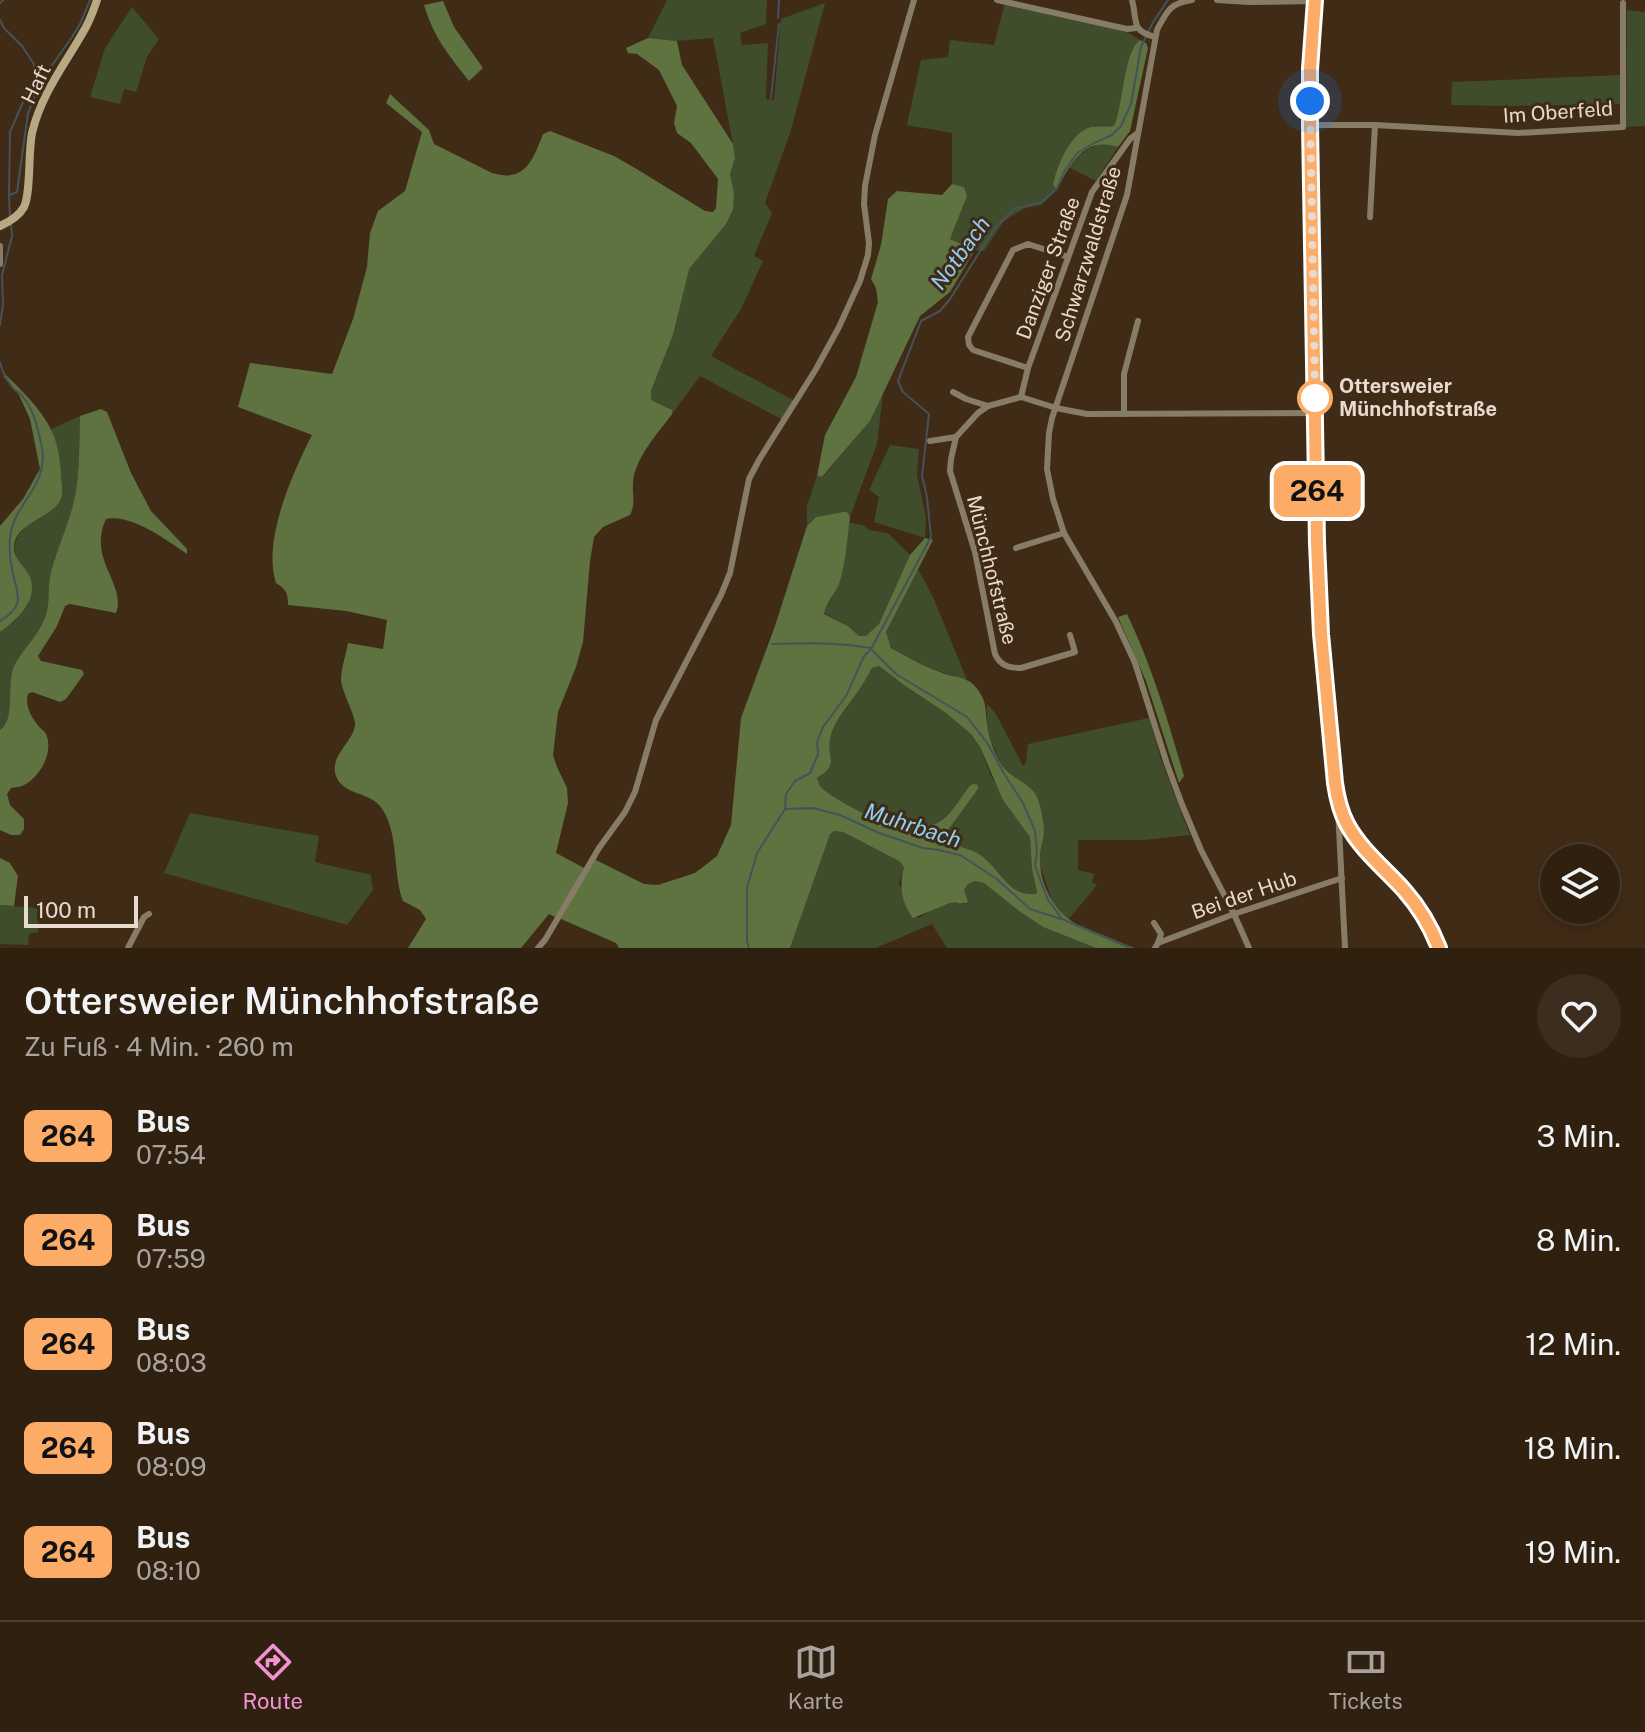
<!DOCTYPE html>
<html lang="de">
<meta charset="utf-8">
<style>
body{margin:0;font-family:"Public Sans",sans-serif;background:#3c2d1e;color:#f1f3f6;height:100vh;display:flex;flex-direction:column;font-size:30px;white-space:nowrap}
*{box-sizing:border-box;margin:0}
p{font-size:26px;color:#a8a39f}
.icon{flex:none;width:44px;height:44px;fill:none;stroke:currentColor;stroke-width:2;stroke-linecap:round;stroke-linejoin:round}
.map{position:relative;height:948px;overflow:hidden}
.details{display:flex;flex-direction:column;background:#302010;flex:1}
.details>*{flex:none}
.badge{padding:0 16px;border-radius:12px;font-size:28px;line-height:52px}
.tools{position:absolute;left:1540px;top:844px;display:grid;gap:16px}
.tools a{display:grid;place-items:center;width:80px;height:80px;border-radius:50%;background:#302010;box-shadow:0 4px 12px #0003,0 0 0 2px #4b3e30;font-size:40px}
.scale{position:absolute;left:24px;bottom:20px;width:114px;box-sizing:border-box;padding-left:8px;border:4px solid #e8dace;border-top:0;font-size:22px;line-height:28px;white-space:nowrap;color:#e8dace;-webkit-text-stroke:6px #402b16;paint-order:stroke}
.you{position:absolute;width:40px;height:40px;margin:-20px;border:6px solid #fff;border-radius:50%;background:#1a73e8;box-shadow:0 0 0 12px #1a73e833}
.map>.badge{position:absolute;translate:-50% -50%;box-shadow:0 0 0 4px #fff}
.round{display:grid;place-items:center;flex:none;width:84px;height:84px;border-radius:42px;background:#3c2d1e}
.head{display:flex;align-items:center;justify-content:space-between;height:136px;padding:0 24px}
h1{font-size:38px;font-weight:600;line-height:60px}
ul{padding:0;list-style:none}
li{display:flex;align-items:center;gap:24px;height:104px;padding:0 24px}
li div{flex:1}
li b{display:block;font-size:30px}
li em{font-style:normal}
li .badge{min-width:88px;font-weight:700;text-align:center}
.dock{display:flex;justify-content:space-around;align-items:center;height:112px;border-top:2px solid #4b3e30;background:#302010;font-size:22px;color:#a8a39f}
.dock a{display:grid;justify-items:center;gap:4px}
.dock .selected{color:#f491d4}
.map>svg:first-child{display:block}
.green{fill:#3f4d2c}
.forest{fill:#5f7341;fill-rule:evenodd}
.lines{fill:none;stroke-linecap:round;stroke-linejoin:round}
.stream{stroke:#465259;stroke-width:2}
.minor{stroke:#877d67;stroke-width:6}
.secondary{stroke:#b8a985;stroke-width:8}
.line-casing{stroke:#fff;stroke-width:18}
.line{stroke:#fcac66;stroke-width:12}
.walk{stroke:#e8dace;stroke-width:8;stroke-dasharray:0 14.4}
.stop-dot{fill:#fff;stroke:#fcac66;stroke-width:4}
.labels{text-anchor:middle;stroke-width:6;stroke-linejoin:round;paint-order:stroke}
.street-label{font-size:20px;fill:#e8dace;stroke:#402b16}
.stop-label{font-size:20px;font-weight:bold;fill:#e8dace;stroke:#402b16;text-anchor:start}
.water-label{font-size:22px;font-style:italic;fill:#8fcff7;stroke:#402b16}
</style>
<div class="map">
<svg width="1645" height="948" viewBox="0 0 1645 948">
<rect width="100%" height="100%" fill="#402b16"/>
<g class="green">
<path d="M 667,0 L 767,0 L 766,24 L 740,33 L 742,45 L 768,43 L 766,99 L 774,100 L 781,19 L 825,3 L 791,130 L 765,203 L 772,213 L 754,256 L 763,261 L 742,307 L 711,356 L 795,401 L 783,420 L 700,376 L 672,414 L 672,410 L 651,400 L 651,391 L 673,335 L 688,269 L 726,224 L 734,193 L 730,174 L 735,157 L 733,144 L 713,38 L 677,41 L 648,38 Z"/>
<path d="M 1005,3 L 1129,33 L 1140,40 C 1124,51 1123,106 1114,126 L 1111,128 L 1094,126 L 1053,185 L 1057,190 L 1041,205 L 1025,208 L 1004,221 L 984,251 L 975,250 L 950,239 L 967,196 L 964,187 L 952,184 L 952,133 L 907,125 L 921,60 L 948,57 L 950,40 L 994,45 Z"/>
<path d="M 132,7 L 159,39 L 147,57 L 136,92 L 124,89 L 120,104 L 90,97 L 105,48 Z"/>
<path d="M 1627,10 L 1645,12 L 1645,126 L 1626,127 Z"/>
<path d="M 1621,75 L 1621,104 L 1511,106 L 1451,105 L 1452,82 Z"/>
<path d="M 1106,143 L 1118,147 L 1096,181 L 1068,167 C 1079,154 1089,146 1106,143 Z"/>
<path d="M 883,393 L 877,444 L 850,517 L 847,513 L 843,512 L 816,517 L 807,526 L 807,506 L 817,476 L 823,477 L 870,421 Z"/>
<path d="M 80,416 C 79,442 80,470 75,496 C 70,521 58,546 51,572 C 47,588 51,604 44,620 C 37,637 22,650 14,666 C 6,685 16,719 0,730 L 0,632 L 15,621 L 30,578 C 25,571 18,563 16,556 C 7,532 43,515 58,504 L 58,449 L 51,429 Z"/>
<path d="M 890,445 L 919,449 L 917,475 L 926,517 L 925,538 L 874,522 L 879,497 L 869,490 Z"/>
<path d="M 849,522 L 865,526 L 869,530 L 888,533 L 910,555 L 879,624 L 866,636 L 859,636 L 848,626 L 824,613 C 827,602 835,594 839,583 C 845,564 846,543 849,522 Z"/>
<path d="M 918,569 L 933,597 L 967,680 C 950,675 898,659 890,645 C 887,641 887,637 886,632 Z"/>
<path d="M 879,666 L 904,685 L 946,713 L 971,734 L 980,747 L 991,776 L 1030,837 L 1032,869 L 1037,891 L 1035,894 C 1009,896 1002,873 984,858 C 974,849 959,849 948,841 L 948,830 L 978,789 L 969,787 C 959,799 949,818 935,824 C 923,828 903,827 891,824 C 876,821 834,799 823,789 C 819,785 819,784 817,778 C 840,764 827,760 830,740 C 833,721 849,705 859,690 C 864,683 868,675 872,668 Z"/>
<path d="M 987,704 L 996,714 L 1023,766 L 1026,762 L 1028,744 L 1149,718 L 1162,762 L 1190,835 L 1143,840 L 1078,840 L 1078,870 L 1094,874 L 1092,882 L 1097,885 L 1068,920 L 1053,904 L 1040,865 L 1040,855 L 1044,831 L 1001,764 L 990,739 L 987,724 Z"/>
<path d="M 190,813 L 319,836 L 315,862 L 371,875 L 373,890 L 347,925 L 164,873 Z"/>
<path d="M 834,831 L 843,832 L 899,861 L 904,867 L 899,884 L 918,918 C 931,911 949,898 963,904 L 968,902 L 964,891 L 968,884 L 975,881 L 984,883 L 1019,911 L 1043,927 L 1096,948 L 947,948 L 932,924 L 876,948 L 790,948 L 830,833 Z"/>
<path d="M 0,905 L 39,908 L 38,932 L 29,934 L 28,945 L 0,944 Z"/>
</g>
<g class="forest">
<path d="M 443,1 L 454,27 L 483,68 L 469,81 C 448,54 434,38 424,5 Z"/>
<path d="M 648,38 L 677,41 L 682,65 L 733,144 L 735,158 L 730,174 L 734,193 L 733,209 L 726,224 L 689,269 L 673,335 L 651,391 L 651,400 L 672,410 L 672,414 C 658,433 635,458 633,482 C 632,495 636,503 630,515 L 603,527 L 594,537 L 590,561 L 583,642 L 576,667 L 558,712 L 553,755 L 557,767 L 567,788 L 568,803 L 556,853 L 584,868 L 557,918 L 549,914 L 521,948 L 408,948 L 426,919 L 420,910 L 403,901 C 392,872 400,832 380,806 C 369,792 343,795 336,776 C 329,756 352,743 355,726 C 357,718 342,693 341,680 C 341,668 346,655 348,643 L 383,649 L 387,620 L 346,611 L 288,605 C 288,593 286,589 276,583 C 262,541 293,472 312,435 L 238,407 L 250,363 L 332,374 L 353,319 L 367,267 L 370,233 L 378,211 L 405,191 L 422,132 L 386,103 L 390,94 L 429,130 L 434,144 L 492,173 C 525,183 533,160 543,134 L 550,131 L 614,156 L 635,168 L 705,211 L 713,212 L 716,208 L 718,179 L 691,143 L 677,133 L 674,123 L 677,106 L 659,70 L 637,54 L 628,53 L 626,48 Z"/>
<path d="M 1140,40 L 1146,43 L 1148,48 L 1130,131 L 1118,147 C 1084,136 1070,164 1057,190 L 1053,185 C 1057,166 1069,136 1088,128 C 1096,125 1106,128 1114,126 C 1123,106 1124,50 1140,40 Z"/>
<path d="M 952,184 L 964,187 L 967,196 L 950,239 L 975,250 L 950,292 L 920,316 L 870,421 L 822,477 L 817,476 L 825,435 L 856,377 L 878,302 L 876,288 L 871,279 L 881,245 L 888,199 L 897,191 L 942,195 Z"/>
<path d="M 6,375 C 27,396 52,419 58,450 C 60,458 60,466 61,474 C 61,484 65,496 58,504 C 47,518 17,524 14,545 C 12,558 25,566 30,577 C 39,600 16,621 0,632 L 0,526 L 23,499 L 40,469 L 30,419 L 19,395 L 3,376 Z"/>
<path d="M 101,409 L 107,412 L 131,473 L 151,511 L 187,549 L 187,554 C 166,540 132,514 106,519 C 87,559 127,585 116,613 L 70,604 L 65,606 L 57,626 L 38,656 L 41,661 L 82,670 L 84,674 L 66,699 L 60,702 L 32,692 L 28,694 C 25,705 30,715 37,724 C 39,728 44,730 46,734 C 54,752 40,777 24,785 C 20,787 15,787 11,788 L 7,794 L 10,805 L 24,819 L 24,829 L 20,835 L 11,835 L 0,830 L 0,730 C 16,719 6,685 14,666 C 22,650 37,637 44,620 C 51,604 47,588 51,572 C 58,546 70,521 75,496 C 80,470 79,442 80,416 Z"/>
<path d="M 843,512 L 847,512 L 850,517 C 847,539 846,563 839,584 C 835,594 826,602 824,614 L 848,626 L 859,636 L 866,636 L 879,624 L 910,555 L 925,538 L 933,540 L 886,632 L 891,648 C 907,657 923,666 940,672 C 951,677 965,676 974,685 C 987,700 985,706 987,724 C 989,738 994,753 1001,764 C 1010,779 1030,782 1037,797 C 1041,806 1044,823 1044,833 C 1043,841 1040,849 1040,857 C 1039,883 1053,911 1076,924 L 1134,948 L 1096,948 L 1043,927 L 1019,911 L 984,883 L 975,881 L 968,884 L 964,890 L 968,902 C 961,905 957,901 950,903 L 913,918 C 901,902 899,886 904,867 L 899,861 L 843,832 L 834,831 L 830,834 L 790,948 L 619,948 L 616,943 L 561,919 L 594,859 L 644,884 L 658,885 L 695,873 L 717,856 L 731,825 L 741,718 L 775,626 L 807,526 L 816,517 ZM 879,666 L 904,685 L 946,713 L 971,734 L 980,747 L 1003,800 L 1030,837 L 1032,869 L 1037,892 L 1035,894 C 1008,896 1002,872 983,857 C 975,850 962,848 952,844 L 948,841 L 948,830 L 978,789 L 978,785 L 973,784 L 969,787 C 959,799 950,818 935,824 C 923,828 903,827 891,824 C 876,821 834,799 823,789 C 819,785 819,784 817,778 C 840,764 827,760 830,740 C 833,721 849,705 859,690 C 864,683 868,675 872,668 Z"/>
<path d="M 1127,614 C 1152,666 1168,721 1184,776 L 1179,783 L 1146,681 L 1118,617 Z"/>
<path d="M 0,858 L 10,863 L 18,876 L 14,906 L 0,905 Z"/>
</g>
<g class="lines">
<g class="stream">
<path d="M 0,3 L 3,0"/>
<path d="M 778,18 L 779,0"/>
<path d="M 0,20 L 4,28 L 22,46 L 34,64 L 34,77 L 10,132 L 9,195 L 10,218"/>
<path d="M 771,98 L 779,24"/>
<path d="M 10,195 L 17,192 L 28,113 L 41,81 L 72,37 L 80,24 L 90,0"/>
<path d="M 0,325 L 3,304 L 2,275 L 12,236 L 11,224"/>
<path d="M 0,362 C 2,371 7,381 14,389 C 17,392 21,393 23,397 C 34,409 39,433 42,448 C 49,487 13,503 10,538 C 9,548 10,559 12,569 C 16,593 28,604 0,621"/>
<path d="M 772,644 C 805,643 837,642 870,648"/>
<path d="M 872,650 L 896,674 L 967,717 L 988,744 L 1003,772 L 1023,803 L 1035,831 L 1037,851 L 1035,866 L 1048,900 L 1062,919 L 1130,948"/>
<path d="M 785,809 L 813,808 L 840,815 L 879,833 L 923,848 L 939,850 L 960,855 L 997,879 L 1030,909 L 1061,919"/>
<path d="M 749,948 L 747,941 L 747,888 L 757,853 L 785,809 L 786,794 L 795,781 L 810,773 L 818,754 L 817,742 L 823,727 L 846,696 L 864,656 L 871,649 L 931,537 L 927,497 L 922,476 L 929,414 L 903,392 L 898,381 L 921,321 L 940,311 L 950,299 L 994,229 L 1014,209 L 1042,202 L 1057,188 L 1064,172 L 1077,153 L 1094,143 L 1112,135 L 1121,126 L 1131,104 L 1141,47 L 1152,24 L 1168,0"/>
</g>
<g class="minor">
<path d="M 997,0 L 1127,29 L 1136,28"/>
<path d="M 1132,0 C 1138,22 1130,30 1155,37"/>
<path d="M 1192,0 C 1170,3 1167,11 1157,30 L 1127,195 L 1052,418 L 1049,433 L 1047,469 L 1053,499 L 1064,533 L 1116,622 L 1135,663 L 1167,764 L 1181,802 L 1201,850 L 1234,914 L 1249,948"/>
<path d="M 1217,0 L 1250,2 L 1315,1"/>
<path d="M 1310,125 L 1375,125 L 1518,133 L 1623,127 L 1623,3"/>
<path d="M 1370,217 L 1375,125"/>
<path d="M 0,246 L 0,264"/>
<path d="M 1028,368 L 973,350 L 969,345 L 968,337 L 1013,250 L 1028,244 L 1068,257"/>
<path d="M 953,392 L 966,399 L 988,406"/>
<path d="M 1021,397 L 1028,368 L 1092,192 L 1130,139 L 1138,133"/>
<path d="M 1124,414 L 1124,374 L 1138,321"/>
<path d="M 930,441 L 956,437"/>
<path d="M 1016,548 L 1064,533"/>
<path d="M 1070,635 L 1075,652 L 1021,668 C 1008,668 1000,665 995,654 L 975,552 L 950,471 L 951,459 L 956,437 L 978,413 L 988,406 L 1021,397 L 1056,408 L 1087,414 L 1316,413"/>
<path d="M 1338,808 L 1345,948"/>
<path d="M 1154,923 L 1161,934 L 1158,943"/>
<path d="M 128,948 L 144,917 L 149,914"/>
<path d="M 538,948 L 545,940 L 599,848 L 625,812 L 635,792 L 656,720 L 721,595 L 730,573 L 749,479 L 759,460 L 816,369 L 839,327 L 860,281 L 868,255 L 869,243 L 864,204 L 865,186 L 875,135 L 914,0"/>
<path d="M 1155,948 L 1158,943 L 1234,914 L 1342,878"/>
</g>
<g class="secondary">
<path d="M 1315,0 L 1311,41 L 1310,125 L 1317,543 L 1321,634 L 1335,783 C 1337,798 1340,811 1347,824 C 1361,850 1384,869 1404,890 C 1419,907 1431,926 1439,948"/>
<path d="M 0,226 C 9,222 19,216 24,207 C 31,193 28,153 32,133 C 41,95 63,67 82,34 C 89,23 93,12 97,0"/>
</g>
</g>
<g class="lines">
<defs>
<path id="line" d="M 1315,0 L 1310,69 L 1310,125 L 1317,543 L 1321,634 L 1335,783 C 1337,797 1340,811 1347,824 C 1361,850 1384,868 1404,890 C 1419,907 1431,927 1439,948"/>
</defs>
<use href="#line" class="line-casing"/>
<use href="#line" class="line"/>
<path class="walk" d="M 1310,101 L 1315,398"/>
</g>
<circle class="stop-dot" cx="1315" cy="398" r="16"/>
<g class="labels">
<g class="street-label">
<text transform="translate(36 84) rotate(-64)" y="7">Haft</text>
<text transform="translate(1558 112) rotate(-4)" y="7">Im Oberfeld</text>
<text transform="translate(1088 254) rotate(-73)" y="7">Schwarzwaldstraße</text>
<text transform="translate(1048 268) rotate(-70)" y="7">Danziger Straße</text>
<text transform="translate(992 570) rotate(76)" y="7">Münchhofstraße</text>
<text transform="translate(1244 895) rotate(-19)" y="7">Bei der Hub</text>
</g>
<g class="stop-label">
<text x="1339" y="393">Ottersweier<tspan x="1339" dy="23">Münchhofstraße</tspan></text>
</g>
<g class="water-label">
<text transform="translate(960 253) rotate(-54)" y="8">Notbach</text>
<text transform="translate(913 825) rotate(18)" y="8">Muhrbach</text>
</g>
</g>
</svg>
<div class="tools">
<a><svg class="icon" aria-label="layers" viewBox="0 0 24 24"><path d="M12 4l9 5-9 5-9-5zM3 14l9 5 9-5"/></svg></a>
</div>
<div class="scale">100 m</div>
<div class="you" style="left:1310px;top:101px"></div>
<b class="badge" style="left:1317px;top:491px;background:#fcac66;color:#111">264</b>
</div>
<section class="details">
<div class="head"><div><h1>Ottersweier Münchhofstraße</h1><p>Zu Fuß · 4 Min. · 260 m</p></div><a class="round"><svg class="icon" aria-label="heart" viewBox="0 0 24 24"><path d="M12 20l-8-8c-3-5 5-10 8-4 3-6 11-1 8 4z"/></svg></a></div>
<ul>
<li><span class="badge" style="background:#fcac66;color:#111">264</span><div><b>Bus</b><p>07:54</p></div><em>3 Min.</em></li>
<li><span class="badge" style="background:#fcac66;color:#111">264</span><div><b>Bus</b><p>07:59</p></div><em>8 Min.</em></li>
<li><span class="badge" style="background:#fcac66;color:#111">264</span><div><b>Bus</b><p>08:03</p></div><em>12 Min.</em></li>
<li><span class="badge" style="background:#fcac66;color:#111">264</span><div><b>Bus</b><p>08:09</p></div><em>18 Min.</em></li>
<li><span class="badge" style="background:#fcac66;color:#111">264</span><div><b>Bus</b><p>08:10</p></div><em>19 Min.</em></li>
</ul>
</section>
<nav class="dock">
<a class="selected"><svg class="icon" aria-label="directions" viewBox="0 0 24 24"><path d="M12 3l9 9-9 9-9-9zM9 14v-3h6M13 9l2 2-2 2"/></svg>Route</a>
<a><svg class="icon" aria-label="map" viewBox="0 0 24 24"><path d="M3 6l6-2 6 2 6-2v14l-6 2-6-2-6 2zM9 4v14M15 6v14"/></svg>Karte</a>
<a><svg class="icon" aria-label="tickets" viewBox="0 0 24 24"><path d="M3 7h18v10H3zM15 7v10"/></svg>Tickets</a>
</nav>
